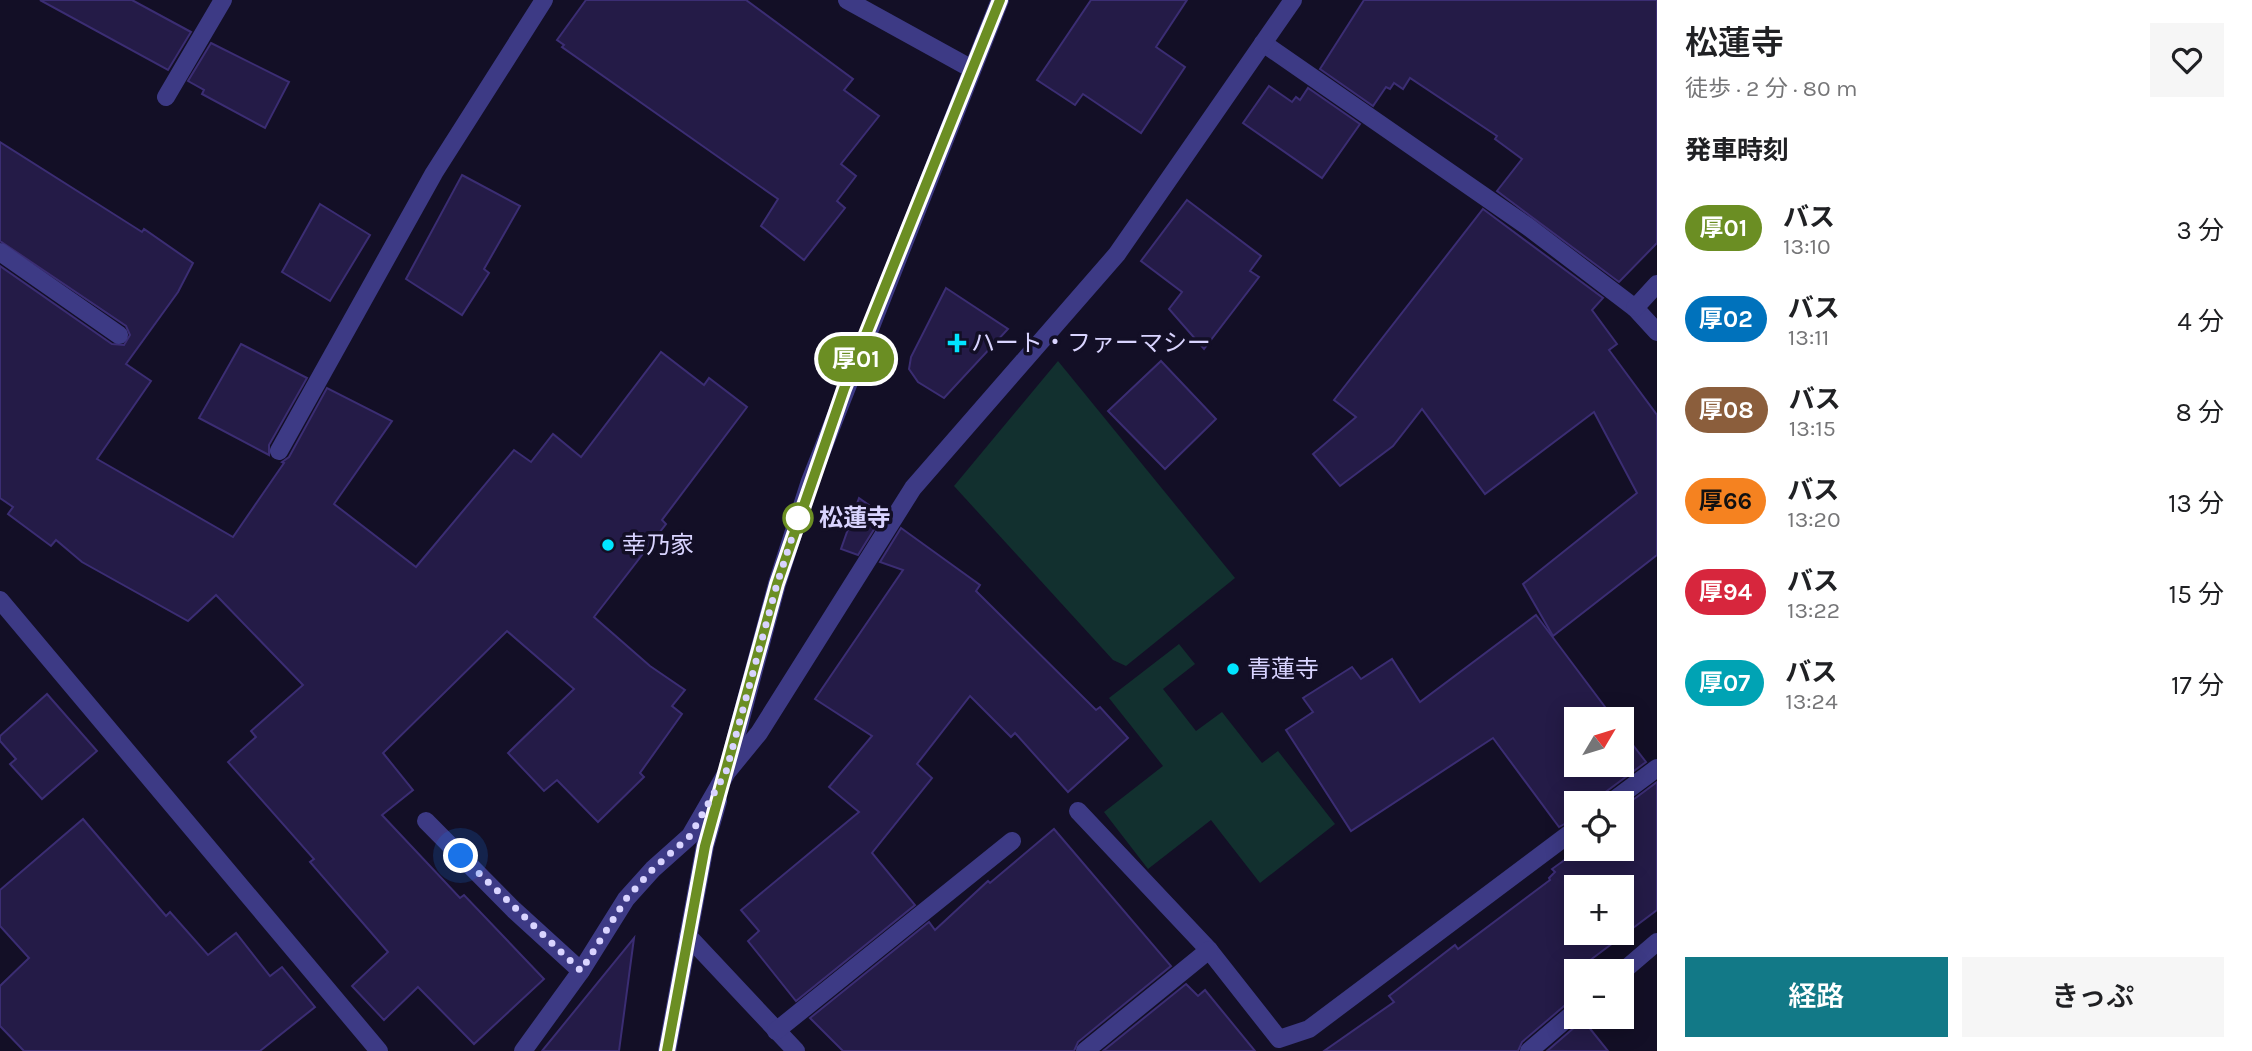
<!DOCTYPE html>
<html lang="ja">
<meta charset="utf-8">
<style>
body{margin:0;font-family:Karla,"Noto Sans JP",sans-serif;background:#f6f6f6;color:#202124;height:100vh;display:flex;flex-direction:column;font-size:26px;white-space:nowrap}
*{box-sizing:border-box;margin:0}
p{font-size:23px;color:#757577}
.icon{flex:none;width:38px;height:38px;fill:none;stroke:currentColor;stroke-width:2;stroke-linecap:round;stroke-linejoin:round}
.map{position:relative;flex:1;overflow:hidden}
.side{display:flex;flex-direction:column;background:#fff;width:595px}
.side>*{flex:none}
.badge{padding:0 14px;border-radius:23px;font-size:24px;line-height:46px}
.needle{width:46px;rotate:52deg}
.fabs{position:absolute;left:1564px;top:707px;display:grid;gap:14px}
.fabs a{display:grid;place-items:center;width:70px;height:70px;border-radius:0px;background:#fff;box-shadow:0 4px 18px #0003;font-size:35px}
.you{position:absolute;width:35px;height:35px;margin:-18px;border:5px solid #fff;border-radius:50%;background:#1a73e8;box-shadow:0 0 0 10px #1a73e833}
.map>.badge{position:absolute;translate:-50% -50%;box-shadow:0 0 0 4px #fff}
h2{padding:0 28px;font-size:26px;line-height:63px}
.round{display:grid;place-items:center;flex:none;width:74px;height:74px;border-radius:0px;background:#f6f6f6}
.overview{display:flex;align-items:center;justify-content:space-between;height:119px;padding:0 28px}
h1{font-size:33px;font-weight:600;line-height:52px}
.cta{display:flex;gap:14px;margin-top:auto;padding:14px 28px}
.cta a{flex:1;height:80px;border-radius:0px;background:#127987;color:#fff;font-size:28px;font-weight:600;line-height:80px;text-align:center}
.cta a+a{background:#f6f6f6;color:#202124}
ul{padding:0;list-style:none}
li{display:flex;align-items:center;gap:21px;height:91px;padding:0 28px}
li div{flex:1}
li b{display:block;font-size:26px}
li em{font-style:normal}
li .badge{min-width:77px;font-weight:700;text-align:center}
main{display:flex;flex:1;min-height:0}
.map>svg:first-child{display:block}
.green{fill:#12302f}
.building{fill:#241b47;stroke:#3b2d73;stroke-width:2;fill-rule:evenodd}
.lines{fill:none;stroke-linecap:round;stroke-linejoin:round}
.minor{stroke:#3d3a85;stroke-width:18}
.line-casing{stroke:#fff;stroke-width:16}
.line{stroke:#6b8e23;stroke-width:10}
.walk{stroke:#d9d4ff;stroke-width:7;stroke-dasharray:0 12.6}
.poi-dot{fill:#00e5ff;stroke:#130f26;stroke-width:2.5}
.stop-dot{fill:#fff;stroke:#6b8e23;stroke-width:3.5}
.labels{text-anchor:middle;stroke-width:7;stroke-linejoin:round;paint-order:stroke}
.poi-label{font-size:24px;fill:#d9d4ff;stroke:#130f26;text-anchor:start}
.stop-label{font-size:24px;font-weight:bold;fill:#d9d4ff;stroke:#130f26;text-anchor:start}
</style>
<main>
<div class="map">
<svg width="1657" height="1051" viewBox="0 0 1657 1051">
<rect width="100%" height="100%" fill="#130f26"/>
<g class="green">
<path d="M 1058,361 L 1235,578 L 1126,666 L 1113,660 L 954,486 Z"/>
<path d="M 1179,644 L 1195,664 L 1163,689 L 1196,731 L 1222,712 L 1262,763 L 1278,751 L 1335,824 L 1260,883 L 1211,820 L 1148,869 L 1104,812 L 1163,766 L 1109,698 Z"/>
</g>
<g class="building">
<path d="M 40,0 L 132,0 L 191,32 L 168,70 Z"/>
<path d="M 586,0 L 746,0 L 853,79 L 844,90 L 879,116 L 841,164 L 856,176 L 837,201 L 845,208 L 804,260 L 761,226 L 778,199 L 562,47 L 564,45 L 557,40 Z"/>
<path d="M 1091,0 L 1187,0 L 1156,47 L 1185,67 L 1141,133 L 1083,94 L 1075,105 L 1037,80 Z"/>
<path d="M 1364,0 L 1657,0 L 1657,243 L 1619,282 L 1497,191 L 1522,159 L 1495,139 L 1497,136 L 1410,78 L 1403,89 L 1394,83 L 1390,89 L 1386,87 L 1373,106 L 1320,69 Z"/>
<path d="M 211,43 L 289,82 L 265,128 L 202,94 L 204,90 L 188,81 Z"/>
<path d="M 1269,86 L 1292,102 L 1296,97 L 1300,100 L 1308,88 L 1360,124 L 1322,178 L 1243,123 Z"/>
<path d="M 0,142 L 142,232 L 144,229 L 193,263 L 178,292 L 126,364 L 151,381 L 97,459 L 233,537 L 284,463 L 282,462 L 289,457 L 327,388 L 392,421 L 334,504 L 416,567 L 514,450 L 531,462 L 553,434 L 581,457 L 661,352 L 704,385 L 709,378 L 747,407 L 662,520 L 666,524 L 594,617 L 650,666 L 685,690 L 672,706 L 682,714 L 640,773 L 644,777 L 598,822 L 557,780 L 544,791 L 508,753 L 574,689 L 507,631 L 383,753 L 413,790 L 382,815 L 460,898 L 464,895 L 544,979 L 474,1044 L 418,987 L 384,1020 L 352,986 L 388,952 L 310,862 L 314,859 L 228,762 L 256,737 L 251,731 L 303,685 L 216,595 L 188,621 L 82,562 L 56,540 L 51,546 L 8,514 L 13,507 L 0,498 L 0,266 L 112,344 L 124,345 L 130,335 L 126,326 L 0,241 Z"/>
<path d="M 462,175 L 520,206 L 484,269 L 489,273 L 462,315 L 406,279 Z"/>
<path d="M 1187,200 L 1261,256 L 1250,271 L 1259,277 L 1204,349 L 1169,309 L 1182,292 L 1141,261 Z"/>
<path d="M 320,204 L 370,235 L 330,301 L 282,272 Z"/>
<path d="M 1483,209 L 1603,298 L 1592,310 L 1617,344 L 1609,350 L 1657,415 L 1657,555 L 1553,636 L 1523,584 L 1637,493 L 1594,412 L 1485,494 L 1422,409 L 1393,446 L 1340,486 L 1313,454 L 1356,417 L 1334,400 Z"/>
<path d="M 946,288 L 1008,329 L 944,398 L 918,382 L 909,369 L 911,357 Z"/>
<path d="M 241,344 L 307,378 L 269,445 L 269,455 L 199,418 Z"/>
<path d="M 1161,361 L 1216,419 L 1165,469 L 1108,411 Z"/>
<path d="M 859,498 L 883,515 L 858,555 L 841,549 Z"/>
<path d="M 901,528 L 980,585 L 976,591 L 1096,710 L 1100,707 L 1128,738 L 1068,792 L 1015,733 L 1011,737 L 970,696 L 917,764 L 932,778 L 872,853 L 915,905 L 796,1001 L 748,941 L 759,931 L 741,910 L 859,812 L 829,787 L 872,736 L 815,699 L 903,570 L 880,562 Z"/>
<path d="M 1536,615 L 1614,719 L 1577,719 L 1577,765 L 1622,765 L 1622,731 L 1646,762 L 1603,794 L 1599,803 L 1577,803 L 1577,817 L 1559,827 L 1493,738 L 1351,831 L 1286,730 L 1313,712 L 1303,698 L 1352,667 L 1361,679 L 1392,659 L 1420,702 Z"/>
<path d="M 47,694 L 97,751 L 42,799 L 10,764 L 16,759 L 0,741 L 0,736 Z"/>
<path d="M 1657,782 L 1657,910 L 1577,970 L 1577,999 L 1570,1001 L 1522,1042 L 1518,1051 L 1324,1051 L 1394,1002 L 1389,996 L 1455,945 L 1458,949 L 1550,880 L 1549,878 L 1555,872 L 1552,869 L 1577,851 L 1573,845 L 1577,842 L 1577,849 L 1622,849 L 1622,808 ZM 1577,887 L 1622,887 L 1622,933 L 1577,933 Z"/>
<path d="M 83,819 L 166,916 L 170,912 L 208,955 L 236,933 L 270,976 L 282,967 L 315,1007 L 260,1051 L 24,1051 L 0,1026 L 0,986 L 29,958 L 0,926 L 0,890 Z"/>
<path d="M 1054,829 L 1171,966 L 1078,1042 L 1074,1051 L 843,1051 L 810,1018 L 929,922 L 935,930 L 988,881 L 990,883 Z"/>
<path d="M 634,938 L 619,1051 L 542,1051 Z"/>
<path d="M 1186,984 L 1198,996 L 1205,990 L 1255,1051 L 1103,1051 Z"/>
<path d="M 1583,1020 L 1608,1051 L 1547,1051 Z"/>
</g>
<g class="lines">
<g class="minor">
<path d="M 847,0 L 972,69"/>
<path d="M 1263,43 L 1527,226 L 1635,308 L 1657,332"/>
<path d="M 166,97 L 223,0"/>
<path d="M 0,252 L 119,335"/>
<path d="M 1635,308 L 1657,284"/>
<path d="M 279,451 L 434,173 L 544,0"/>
<path d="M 0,600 L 379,1051"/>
<path d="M 728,767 L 777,584 L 810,481 L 1000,0"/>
<path d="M 1610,803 L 1657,768"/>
<path d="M 1078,811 L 1209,950 L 1279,1039 L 1309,1029 L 1577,828"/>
<path d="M 426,821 L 514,910 L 581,971"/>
<path d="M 688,936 L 796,1051"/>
<path d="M 1622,972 L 1657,942"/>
<path d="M 776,1031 L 1012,841"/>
<path d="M 523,1051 L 581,971 L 626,899 L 653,869 L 690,836 L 727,772 L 759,733 L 913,488 L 1117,254 L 1293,0"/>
<path d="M 667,1051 L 705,846 L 718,801"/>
<path d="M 1085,1051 L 1209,950"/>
<path d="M 1529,1051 L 1577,1010"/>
</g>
</g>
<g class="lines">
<defs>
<path id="line" d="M 667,1051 L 705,846 L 777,584 L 844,389 L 1000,0"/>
</defs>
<use href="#line" class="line-casing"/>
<use href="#line" class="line"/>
<path class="walk" d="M 461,856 L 581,971 L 626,899 L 653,869 L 690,836 L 726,772 L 777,584 L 802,507 L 798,518"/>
</g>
<g class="poi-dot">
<path d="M953.5 332.5h7v7h7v7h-7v7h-7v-7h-7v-7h7z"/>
<circle cx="608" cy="545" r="7"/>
<circle cx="1233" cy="669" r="7"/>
</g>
<circle class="stop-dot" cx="798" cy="518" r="14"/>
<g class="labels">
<g class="poi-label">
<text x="971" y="351">ハート・ファーマシー</text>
<text x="622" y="553">幸乃家</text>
<text x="1247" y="677">青蓮寺</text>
</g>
<g class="stop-label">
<text x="819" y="526">松蓮寺</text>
</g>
</g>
</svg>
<div class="fabs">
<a><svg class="needle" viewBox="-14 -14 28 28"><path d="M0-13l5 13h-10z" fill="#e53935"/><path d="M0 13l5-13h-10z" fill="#757577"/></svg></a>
<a><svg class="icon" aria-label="locate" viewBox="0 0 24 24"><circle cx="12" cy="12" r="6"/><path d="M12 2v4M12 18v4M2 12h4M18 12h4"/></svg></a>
<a>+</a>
<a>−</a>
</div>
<div class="you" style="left:461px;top:856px"></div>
<b class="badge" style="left:856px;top:359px;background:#6b8e23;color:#fff">厚01</b>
</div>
<section class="side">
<div class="overview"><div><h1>松蓮寺</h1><p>徒歩 · 2 分 · 80 m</p></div><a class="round"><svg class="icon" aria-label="heart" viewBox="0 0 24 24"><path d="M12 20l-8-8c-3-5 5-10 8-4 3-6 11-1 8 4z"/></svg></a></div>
<h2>発車時刻</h2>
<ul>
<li><span class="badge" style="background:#6b8e23;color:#fff">厚01</span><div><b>バス</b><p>13:10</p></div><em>3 分</em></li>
<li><span class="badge" style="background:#0072bc;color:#fff">厚02</span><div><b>バス</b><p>13:11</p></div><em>4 分</em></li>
<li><span class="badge" style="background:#8b5e3c;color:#fff">厚08</span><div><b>バス</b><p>13:15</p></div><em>8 分</em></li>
<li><span class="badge" style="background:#f58220;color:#111">厚66</span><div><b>バス</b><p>13:20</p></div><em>13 分</em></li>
<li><span class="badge" style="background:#d7263d;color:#fff">厚94</span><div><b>バス</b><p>13:22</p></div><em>15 分</em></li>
<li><span class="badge" style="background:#00a3b4;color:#fff">厚07</span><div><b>バス</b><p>13:24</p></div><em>17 分</em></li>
</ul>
<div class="cta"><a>経路</a><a>きっぷ</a></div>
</section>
</main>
